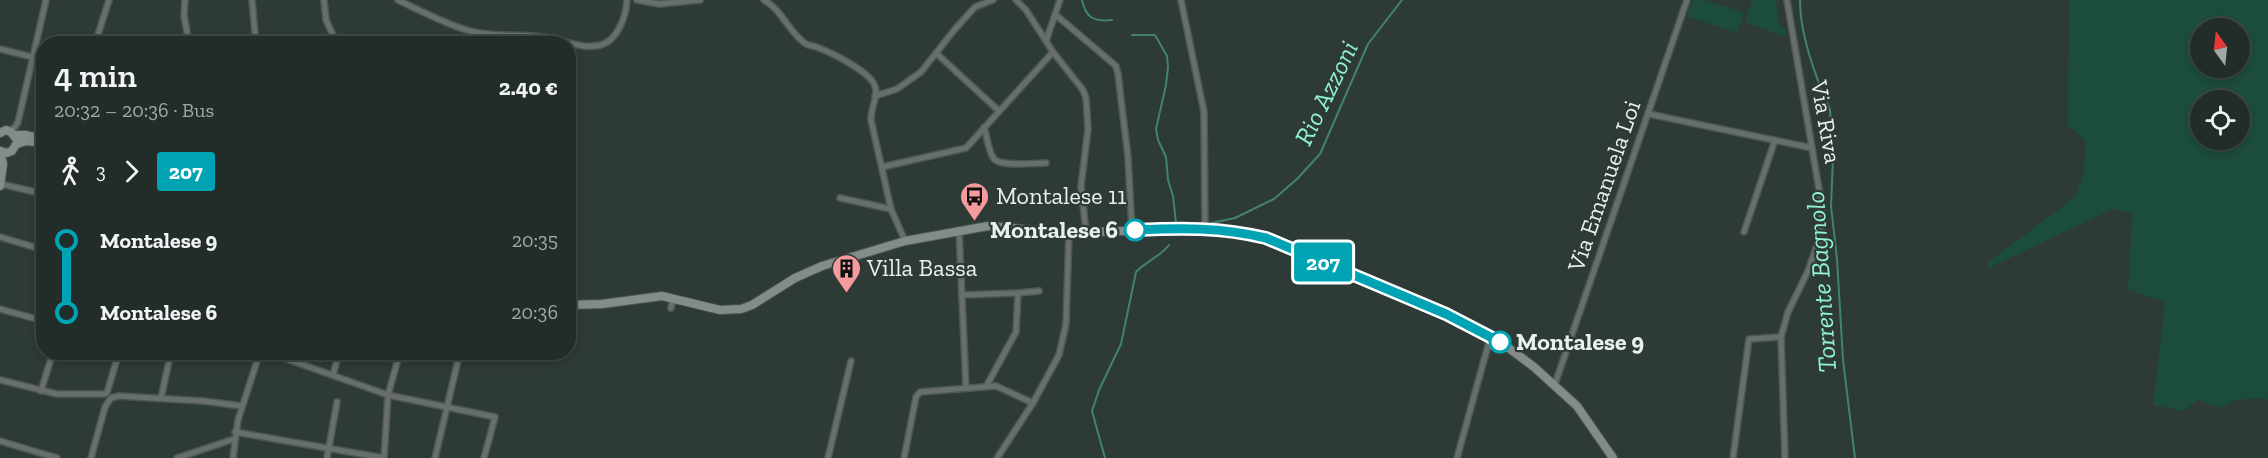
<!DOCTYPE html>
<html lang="it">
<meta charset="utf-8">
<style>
body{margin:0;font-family:"Zilla Slab",serif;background:#2a3430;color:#f1f3f6;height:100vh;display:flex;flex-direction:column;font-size:22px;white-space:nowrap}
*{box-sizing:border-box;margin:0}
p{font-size:20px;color:#a2a7a8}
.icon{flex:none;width:33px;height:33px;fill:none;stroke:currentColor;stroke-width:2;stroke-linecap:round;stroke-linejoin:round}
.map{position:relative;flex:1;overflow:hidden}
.drawer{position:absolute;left:36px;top:36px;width:540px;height:324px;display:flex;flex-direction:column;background:#222c28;border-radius:24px;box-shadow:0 3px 9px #0003,0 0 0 2px #3f4845}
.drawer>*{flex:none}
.badge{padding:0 12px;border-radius:4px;font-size:21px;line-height:39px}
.needle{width:39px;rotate:345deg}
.fabs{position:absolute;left:2190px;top:18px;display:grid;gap:12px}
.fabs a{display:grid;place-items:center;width:60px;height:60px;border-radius:50%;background:#222c28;box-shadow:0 3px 9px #0003,0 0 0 2px #3f4845;font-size:30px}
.map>.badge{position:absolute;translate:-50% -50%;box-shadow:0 0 0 3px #fff}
.legs{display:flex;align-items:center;gap:9px;height:66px;padding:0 18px;font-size:20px}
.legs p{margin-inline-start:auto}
.summary{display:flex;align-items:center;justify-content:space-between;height:102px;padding:0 18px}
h1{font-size:33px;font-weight:600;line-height:45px}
ul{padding:0 18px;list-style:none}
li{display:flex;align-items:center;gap:21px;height:72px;font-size:22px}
li i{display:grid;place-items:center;width:9px;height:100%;margin:0 8px;background:currentColor}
li i::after{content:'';width:15px;height:15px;margin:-8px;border:4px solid;border-radius:50%;background:#222c28}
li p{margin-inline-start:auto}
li:first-child i{background:linear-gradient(#0000 50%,currentColor 0)}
li:last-child i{background:linear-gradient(currentColor 50%,#0000 0)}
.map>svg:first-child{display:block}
.green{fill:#1c4c3b;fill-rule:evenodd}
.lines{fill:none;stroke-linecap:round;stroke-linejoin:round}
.stream{stroke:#41846b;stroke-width:2}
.street-casing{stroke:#4c5752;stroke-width:8}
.secondary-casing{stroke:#4c5752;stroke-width:10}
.street{stroke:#686e6b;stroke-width:5}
.secondary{stroke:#838c88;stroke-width:8}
.line-1-casing{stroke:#fff;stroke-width:14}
.line-1{stroke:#00a3b4;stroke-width:9}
.stop-1-dot{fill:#fff;stroke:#00a3b4;stroke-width:3}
.labels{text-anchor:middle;stroke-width:4.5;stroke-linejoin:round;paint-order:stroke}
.street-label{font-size:24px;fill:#e8efec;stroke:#2e3a35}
.poi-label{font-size:24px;fill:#e8efec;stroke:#2e3a35;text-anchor:start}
.stop-label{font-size:24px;font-weight:bold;fill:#e8efec;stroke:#2e3a35;text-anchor:end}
.water-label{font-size:26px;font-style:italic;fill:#90f3cd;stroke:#2e3a35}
</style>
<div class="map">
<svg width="2268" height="458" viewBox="0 0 2268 458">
<rect width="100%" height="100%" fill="#2e3a35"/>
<g class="green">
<path d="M 1693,0 L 1705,0 L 1744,13 L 1737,33 L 1687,16 Z"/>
<path d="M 1752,0 L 1776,0 L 1778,23 L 1785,28 L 1786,37 L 1745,22 Z"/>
<path d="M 2069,0 L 2268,0 L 2268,402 L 2266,398 L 2236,400 L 2219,408 L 2198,400 L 2184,411 L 2153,405 L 2165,302 L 2128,290 L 2132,214 L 2113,209 L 1987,269 L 1988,262 L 2075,197 L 2084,173 L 2085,140 L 2068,126 ZM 2200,28 L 2240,28 L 2240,68 L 2200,68 ZM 2200,100 L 2240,100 L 2240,140 L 2200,140 Z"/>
</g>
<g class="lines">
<g class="stream">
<path d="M 1082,0 C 1086,18 1094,22 1112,20"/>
<path d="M 1800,0 C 1800,32 1811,64 1823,93"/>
<path d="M 1132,35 L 1155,35 L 1167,56 L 1168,67 L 1166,85 L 1156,129 L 1158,140 L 1166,157 L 1168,180 L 1173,196 L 1176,223 L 1198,224"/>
<path d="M 1827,103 L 1830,110 L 1833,158 L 1831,206 L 1837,259 L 1843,360 L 1855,458"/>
<path d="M 1211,223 L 1235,218 L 1274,199 L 1297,179 L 1320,154 L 1368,44 L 1402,0"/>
<path d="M 1105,458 L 1092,411 L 1099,390 L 1121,344 L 1136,272 C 1146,261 1160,257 1169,245"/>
</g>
<defs>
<g id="street">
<path d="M 185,0 L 184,15 L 189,44"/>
<path d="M 252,0 L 256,44"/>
<path d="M 324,0 L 326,20 L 337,44"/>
<path d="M 398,0 C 421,11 445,24 470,31 C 492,37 519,34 543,37 C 562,39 581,50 601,45 C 618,40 626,16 627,0"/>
<path d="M 637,0 L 659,4 L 700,0"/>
<path d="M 764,0 C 783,11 789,33 806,44 C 810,46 815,46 819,48 C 832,53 868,71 874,84 C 880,94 870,109 871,120 L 891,209 L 905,241"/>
<path d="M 1016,0 L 1026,10 L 1053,52 L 1083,90 L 1086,98 L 1088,129 L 1081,186 L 1086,232"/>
<path d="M 1181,0 L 1204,112 L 1205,228"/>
<path d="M 1056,15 L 1116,66 L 1118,74 L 1128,157 L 1132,230"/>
<path d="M 1046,41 L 1060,0"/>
<path d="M 95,44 L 109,0"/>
<path d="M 0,49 L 44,60"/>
<path d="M 936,53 L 999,111"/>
<path d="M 875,96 L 897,89 L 921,72 L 955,29 L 975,7 L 993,0"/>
<path d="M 1649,114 L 1812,148"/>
<path d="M 984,127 C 987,136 988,151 994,159 C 1001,167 1035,163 1046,163"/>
<path d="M 9,131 L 15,127 L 18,122 L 46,0"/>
<path d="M 882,167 L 966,148 L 1053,52"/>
<path d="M 1,184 L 44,194"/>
<path d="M 840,198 L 891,209"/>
<path d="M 959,230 L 966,387"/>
<path d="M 1744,232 L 1775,140"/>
<path d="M 0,237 L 44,250"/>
<path d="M 1018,293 L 1039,291"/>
<path d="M 962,295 L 1018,293 L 1016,332 L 987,385"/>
<path d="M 671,308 L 673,299"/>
<path d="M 0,309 L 44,321"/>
<path d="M 267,352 L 388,395 L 495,417 L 484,458"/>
<path d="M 333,375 L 339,352"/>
<path d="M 0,380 L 57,394 L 104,394 L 107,393 L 119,352"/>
<path d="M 1555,384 L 1687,0"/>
<path d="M 41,391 L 53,352"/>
<path d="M 161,398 L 171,352"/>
<path d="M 235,432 L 384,458"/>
<path d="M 0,441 L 57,458"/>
<path d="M 91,458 L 105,407 L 111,398 L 119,396 L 203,401 L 242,406"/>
<path d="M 177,458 L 234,439"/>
<path d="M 233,458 L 238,420 L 260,352"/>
<path d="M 327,458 L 337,402"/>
<path d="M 384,458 L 388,395 L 400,352"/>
<path d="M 435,458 L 460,352"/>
<path d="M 828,458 L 851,361"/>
<path d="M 904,458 L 916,397 L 920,392 L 996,386 L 1033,403"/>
<path d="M 997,458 L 1033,403 L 1059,355 L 1066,324 L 1069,233"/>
<path d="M 1457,458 L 1489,342 L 1492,337"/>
<path d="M 1733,458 L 1749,339 L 1781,337"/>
<path d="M 1785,458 L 1781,337 L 1788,312 L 1808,271 L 1820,237 L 1822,207 L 1787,0"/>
</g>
<g id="secondary">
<path d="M 0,133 L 6,130 L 11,132 L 18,141 L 12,151 L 6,153 L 0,151"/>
<path d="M 16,135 L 25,135 L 44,139"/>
<path d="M 17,144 L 26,141 L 44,143"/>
<path d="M 0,151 L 3,164 L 0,186"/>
<path d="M 568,305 L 602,304 L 662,296 L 720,310 L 741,309 L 752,305 L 795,278 L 822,266 L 905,241 L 988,226 L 1069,233 L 1205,228 L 1235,231 L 1266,238 L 1290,248 L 1446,314 L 1502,343 L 1534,367 L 1577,406 L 1613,458"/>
</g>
</defs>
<use href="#street" class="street-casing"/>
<use href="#secondary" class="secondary-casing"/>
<use href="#street" class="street"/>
<use href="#secondary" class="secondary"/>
</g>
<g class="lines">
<defs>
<path id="line-1" d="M 1135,230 C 1181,228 1220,227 1266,238 L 1446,314 L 1500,342"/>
</defs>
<use href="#line-1" class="line-1-casing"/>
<use href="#line-1" class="line-1"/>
</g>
<defs>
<symbol id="bus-pin" viewBox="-11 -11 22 30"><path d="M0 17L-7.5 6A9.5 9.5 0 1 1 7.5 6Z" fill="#f59b9e" stroke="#2e3a35"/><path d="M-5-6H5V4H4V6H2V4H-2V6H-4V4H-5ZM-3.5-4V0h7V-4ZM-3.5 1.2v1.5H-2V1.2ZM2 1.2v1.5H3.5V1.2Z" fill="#111"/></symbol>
<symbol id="building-pin" viewBox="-11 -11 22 30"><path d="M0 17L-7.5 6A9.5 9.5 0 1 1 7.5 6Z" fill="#f59b9e" stroke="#2e3a35"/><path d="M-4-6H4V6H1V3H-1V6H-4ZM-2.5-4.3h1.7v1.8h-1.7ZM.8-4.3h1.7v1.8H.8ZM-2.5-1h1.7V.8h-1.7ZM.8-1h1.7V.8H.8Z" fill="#111"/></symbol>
</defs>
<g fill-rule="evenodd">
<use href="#bus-pin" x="958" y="180" width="33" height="45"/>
<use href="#building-pin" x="830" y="252" width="33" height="45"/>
</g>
<g class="stop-1-dot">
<circle cx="1135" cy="230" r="10"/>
<circle cx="1500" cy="342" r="10"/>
</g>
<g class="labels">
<g class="street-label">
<text transform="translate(1826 122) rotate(80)" y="8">Via Riva</text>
<text transform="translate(1604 186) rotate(-71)" y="8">Via Emanuela Loi</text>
</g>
<g class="poi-label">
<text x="996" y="204">Montalese 11</text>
<text x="867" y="276">Villa Bassa</text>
</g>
<g class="stop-label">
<text x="1118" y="238">Montalese 6</text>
<text x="1516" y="350" text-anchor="start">Montalese 9</text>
</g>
<g class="water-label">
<text transform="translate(1326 93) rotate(-64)" y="9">Rio Azzoni</text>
<text transform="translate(1821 282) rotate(-94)" y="9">Torrente Bagnolo</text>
</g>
</g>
</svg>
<div class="fabs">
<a><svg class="needle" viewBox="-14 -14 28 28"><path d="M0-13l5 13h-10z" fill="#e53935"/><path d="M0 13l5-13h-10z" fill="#a2a7a8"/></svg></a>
<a><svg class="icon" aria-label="locate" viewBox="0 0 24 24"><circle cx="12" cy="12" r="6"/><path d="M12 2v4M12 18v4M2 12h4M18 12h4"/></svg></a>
</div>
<b class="badge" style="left:1323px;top:262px;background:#00a3b4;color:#fff">207</b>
<section class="drawer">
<div class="summary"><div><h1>4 min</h1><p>20:32 – 20:36 · Bus</p></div><b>2.40 €</b></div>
<div class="legs"><svg class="icon" aria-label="walk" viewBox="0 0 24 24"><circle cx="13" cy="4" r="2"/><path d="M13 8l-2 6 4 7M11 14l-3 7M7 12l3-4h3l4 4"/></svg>3<svg class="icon" aria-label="forward" viewBox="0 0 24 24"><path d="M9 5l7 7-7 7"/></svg><b class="badge" style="background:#00a3b4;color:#fff">207</b></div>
<ul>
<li><i style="color:#00a3b4"></i><b>Montalese 9</b><p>20:35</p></li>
<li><i style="color:#00a3b4"></i><b>Montalese 6</b><p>20:36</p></li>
</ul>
</section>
</div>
